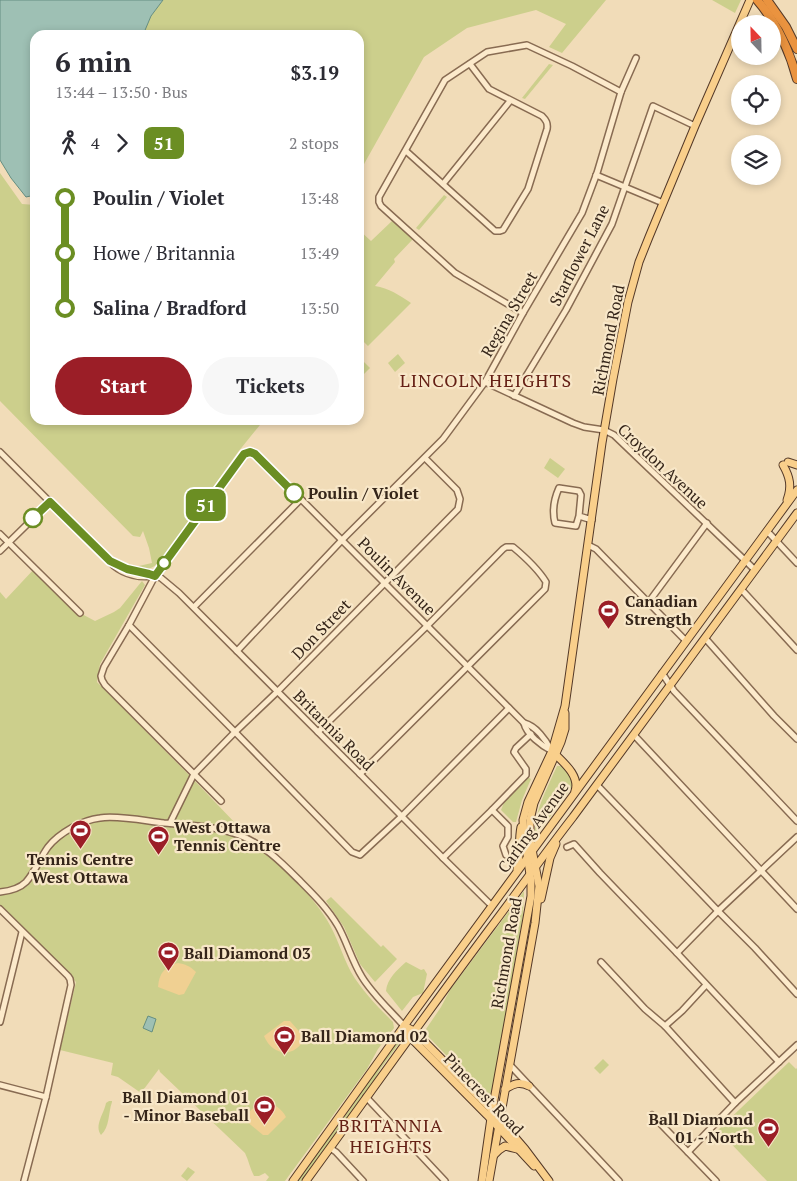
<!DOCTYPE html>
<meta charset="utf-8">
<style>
body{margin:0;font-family:"PT Serif",serif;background:#f7f7f7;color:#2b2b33;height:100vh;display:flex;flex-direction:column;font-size:19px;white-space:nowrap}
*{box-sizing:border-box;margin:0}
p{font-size:16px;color:#7c7c81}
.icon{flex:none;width:28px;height:28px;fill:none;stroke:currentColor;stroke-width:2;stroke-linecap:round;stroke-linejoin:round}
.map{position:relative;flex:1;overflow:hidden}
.sheet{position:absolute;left:30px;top:30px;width:334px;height:395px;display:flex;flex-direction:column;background:#fff;border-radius:15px;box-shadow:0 2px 8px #0003}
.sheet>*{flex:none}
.badge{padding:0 10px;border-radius:8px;font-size:18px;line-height:32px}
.needle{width:32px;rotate:338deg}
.tools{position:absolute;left:731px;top:15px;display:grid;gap:10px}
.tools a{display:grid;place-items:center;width:50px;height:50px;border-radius:50%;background:#fff;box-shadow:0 2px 8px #0003;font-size:25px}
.map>.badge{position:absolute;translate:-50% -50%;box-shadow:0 0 0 2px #fff}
.legs{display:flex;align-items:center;gap:8px;height:55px;padding:0 25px;font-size:16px}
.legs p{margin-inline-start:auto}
.headline{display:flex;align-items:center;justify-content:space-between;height:85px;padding:0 25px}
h1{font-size:28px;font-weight:800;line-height:38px}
.primary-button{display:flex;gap:10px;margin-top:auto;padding:10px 25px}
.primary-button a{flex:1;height:58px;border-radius:30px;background:#9b1e27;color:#fff;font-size:20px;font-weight:800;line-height:58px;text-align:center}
.primary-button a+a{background:#f7f7f7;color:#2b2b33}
ul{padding:0 25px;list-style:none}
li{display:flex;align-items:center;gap:18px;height:55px;font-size:19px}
li i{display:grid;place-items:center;width:8px;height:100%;margin:0 6px;background:currentColor}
li i::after{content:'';width:12px;height:12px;margin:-6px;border:4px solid;border-radius:50%;background:#fff}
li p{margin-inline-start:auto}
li:first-child i{background:linear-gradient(#0000 50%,currentColor 0)}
li:last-child i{background:linear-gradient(currentColor 50%,#0000 0)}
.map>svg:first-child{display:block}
.green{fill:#cccf8c}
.sand{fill:#f0d092}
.water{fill:#9ec0b4;stroke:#658e81}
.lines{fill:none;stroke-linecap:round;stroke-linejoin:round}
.minor-casing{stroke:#886b52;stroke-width:8}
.major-casing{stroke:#543928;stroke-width:9}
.highway-casing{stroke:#543928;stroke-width:10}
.minor{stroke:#fceacb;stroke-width:5}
.major{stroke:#f9cf8b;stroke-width:7}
.highway{stroke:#ea933f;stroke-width:8}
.line-1-casing{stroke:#fff;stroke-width:11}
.line-1{stroke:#6b8e23;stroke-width:8}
.stop-1-dot{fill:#fff;stroke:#6b8e23;stroke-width:2.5}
.labels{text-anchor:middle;stroke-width:4.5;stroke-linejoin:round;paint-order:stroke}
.street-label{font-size:16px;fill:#352519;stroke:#f8e7c8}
.stop-label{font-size:16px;font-weight:bold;fill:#352519;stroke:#f8e7c8;text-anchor:start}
.poi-label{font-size:16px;font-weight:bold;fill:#352519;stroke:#f8e7c8;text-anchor:start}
.neighbourhood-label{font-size:18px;letter-spacing:1px;fill:#652015;stroke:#f8e7c8}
</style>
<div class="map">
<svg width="797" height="1181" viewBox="0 0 797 1181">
<rect width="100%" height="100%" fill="#f1dcb8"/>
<g class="green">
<path d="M 163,0 L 606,0 L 562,53 L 549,47 L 566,24 L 536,10 L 467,28 L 424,57 L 359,173 L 359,35 L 143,35 L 151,16 Z"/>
<path d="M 712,0 L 741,0 L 735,13 Z"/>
<path d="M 549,64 L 553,65 L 525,99 L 522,98 Z"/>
<path d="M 0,173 L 22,204 L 35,205 L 35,420 L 264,420 L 238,452 L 162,559 C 150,572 146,570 130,568 L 152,563 L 149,548 L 143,531 L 140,537 L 133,536 L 0,401 Z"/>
<path d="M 444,195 L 447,197 L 419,230 L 416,228 Z"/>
<path d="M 392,221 L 413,239 L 394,259 L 395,262 L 375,286 C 389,288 399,295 411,303 L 368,346 L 359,337 L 359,230 L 371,241 Z"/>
<path d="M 398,354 L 405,363 L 395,372 L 388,363 Z"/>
<path d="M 359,357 L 370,368 L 359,379 Z"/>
<path d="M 550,458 L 565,469 L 558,478 L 544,468 Z"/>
<path d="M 35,568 L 80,613 L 95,621 L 114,612 L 120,608 L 142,581 L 145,585 L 100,664 L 97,682 L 190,776 L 259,848 C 281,865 313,896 327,920 C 337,936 342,955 351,972 C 362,991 378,1007 393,1022 L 394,1028 L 378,1049 L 367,1069 L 285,1181 L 266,1181 L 269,1177 L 265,1173 L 259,1176 L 254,1176 C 250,1169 249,1161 245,1153 L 160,1072 L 159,1069 L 141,1093 L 118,1077 L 111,1075 L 113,1063 L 60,1050 L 76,982 L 0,908 L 0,592 L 6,599 Z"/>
<path d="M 557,766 L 561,766 L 572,778 L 574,784 L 536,836 L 535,836 C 534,811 547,789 557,766 Z"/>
<path d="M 526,776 L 531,779 L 522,800 L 516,822 L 513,822 L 501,810 L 505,800 Z"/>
<path d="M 524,891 L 523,915 L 495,1077 L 491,1098 L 488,1099 L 424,1032 L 441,1007 L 450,990 Z"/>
<path d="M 331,897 L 381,947 L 383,945 L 397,959 L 375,982 L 360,964 L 344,927 L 326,901 Z"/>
<path d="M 406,962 L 421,970 L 424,969 L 427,974 L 423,993 L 413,997 L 402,1011 L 386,991 C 387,979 397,970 406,962 Z"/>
<path d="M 400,1040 L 401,1041 L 381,1068 L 373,1082 L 301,1181 L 297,1181 L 353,1105 L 392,1047 Z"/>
<path d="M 603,1059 L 609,1065 L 600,1074 L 594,1068 Z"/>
<path d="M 789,1062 L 796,1069 L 797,1068 L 797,1181 L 767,1181 L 718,1130 Z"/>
<path d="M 109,1101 L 112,1101 L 112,1102 C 108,1113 110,1127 101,1135 C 94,1125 104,1114 106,1103 Z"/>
<path d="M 188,1167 L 195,1172 L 187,1181 L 181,1176 Z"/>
</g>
<g class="sand">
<path d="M 178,963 C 185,964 190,966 196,972 L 184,994 L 179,995 L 158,987 C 159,973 165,966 178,963 Z"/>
<path d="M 284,1021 L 290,1021 L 305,1038 C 295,1058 273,1057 264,1036 Z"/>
<path d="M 265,1103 C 275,1104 281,1108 286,1117 L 268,1135 L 263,1135 L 245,1120 C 249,1110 254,1106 265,1103 Z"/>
</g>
<g class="water">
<path d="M 0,0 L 163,0 L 151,16 L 143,35 L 35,35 L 35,195 L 26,197 L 11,178 L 0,160 Z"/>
<path d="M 148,1016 L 156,1019 L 152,1032 L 143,1028 Z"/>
</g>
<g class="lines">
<defs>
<g id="minor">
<path d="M 406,151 L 495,231 L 500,231 L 503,230 L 528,189 L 547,129 C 548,123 546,120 542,116 L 489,89 L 470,64"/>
<path d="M 596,175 L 663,203"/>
<path d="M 443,184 L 510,101"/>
<path d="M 523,313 L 455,273 L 381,206 L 379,202 L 379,197 L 445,80 L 487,52 L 527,45 L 572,66 L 621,92"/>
<path d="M 485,382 L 573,423 L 584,427 L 604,430 L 614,435 L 755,570"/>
<path d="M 514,396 L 566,310 L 612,224 L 653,106 L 695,126"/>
<path d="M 0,452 L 114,566 C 125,575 140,578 154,576"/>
<path d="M 579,516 L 576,526 L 555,523 C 552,511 554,499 559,488 L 579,491 L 581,495 L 579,516 L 592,520"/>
<path d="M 767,531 L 797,563"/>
<path d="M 0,534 L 80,613"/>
<path d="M 588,545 L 596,549 L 686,641"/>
<path d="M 0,551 L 50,502"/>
<path d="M 110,561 L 127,569 L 149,574 L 161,578 L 179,593 L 360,774 L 443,858 L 492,906"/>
<path d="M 741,589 L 797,650"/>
<path d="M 648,603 L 707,523"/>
<path d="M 194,607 L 301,499"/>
<path d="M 129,625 L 235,732 L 352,852 L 360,855 L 402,816 L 509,708"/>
<path d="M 705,638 L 774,716 L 797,739"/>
<path d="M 237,651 L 342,540 L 443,439 L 485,382 L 523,313 L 582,213 L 597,173 L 621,92 L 636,58"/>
<path d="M 662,673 L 674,691 L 797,821"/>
<path d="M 524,723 C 536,726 546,740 551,750"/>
<path d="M 318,732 L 427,626 L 503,549 L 506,547 L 513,547 C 525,557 538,569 546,582 L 545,589 L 360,774"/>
<path d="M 634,735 L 797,909"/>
<path d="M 597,785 L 718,911 L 755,948 L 797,994"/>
<path d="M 221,801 L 105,685 L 102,680 L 101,676 L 104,667 L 129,625 L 155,576 L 240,458 C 246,451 252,451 259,457 L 524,723 C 526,734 542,746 552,751"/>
<path d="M 492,810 L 508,826 L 508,837 L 503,846 L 506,855"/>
<path d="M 170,823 L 194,774 L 235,732 L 277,692 L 458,509 L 460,499 L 457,490 L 425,458"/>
<path d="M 567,847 L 574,844 L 600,873 L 677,953 L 779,1062"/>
<path d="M 443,858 L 492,810 L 526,775 L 526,769 L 514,752 L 516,748 L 531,734"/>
<path d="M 0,892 C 10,891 19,889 26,882 C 35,872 40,858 48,847 C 59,833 82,820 100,818 C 117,815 146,821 164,823 C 189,825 215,826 239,835 C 265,845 282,863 301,882 C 315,896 328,909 338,926 C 347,942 352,961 362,977 C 373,995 390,1010 404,1026"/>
<path d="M 0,909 L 68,976 L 70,979 L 71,985 L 46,1097 L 24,1181"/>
<path d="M 677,953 L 718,911 L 797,837"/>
<path d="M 601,962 L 645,1009 L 665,1026 L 735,1103"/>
<path d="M 0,1022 L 22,932"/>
<path d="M 665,1026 L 682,1011 L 706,985"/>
<path d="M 510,1065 L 619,1181"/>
<path d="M 0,1085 L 46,1097"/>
<path d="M 366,1097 L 445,1181"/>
<path d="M 652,1115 L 716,1181"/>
<path d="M 330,1148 L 336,1152 L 363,1181"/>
<path d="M 688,1152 L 735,1103 L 797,1045"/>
</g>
<g id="major">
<path d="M 788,462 L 797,465"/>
<path d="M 783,465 C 790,477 792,487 787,500"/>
<path d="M 554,753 C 564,763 580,776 575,791"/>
<path d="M 517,869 C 521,855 518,841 521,827"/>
<path d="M 541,899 L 550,858 L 556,844"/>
<path d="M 404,1026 L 414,1031 L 488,1106 L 525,1149 L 549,1181"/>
<path d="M 408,1033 L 410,1037 L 487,1115 L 534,1166"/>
<path d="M 505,1089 C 514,1084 519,1081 529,1086"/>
<path d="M 494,1155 L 499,1150 L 505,1146 L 517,1149"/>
<path d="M 293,1181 L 404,1026 L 797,490"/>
<path d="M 306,1181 C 368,1096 428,1011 491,927 C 519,890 545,853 573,817 L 797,513"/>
<path d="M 482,1181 L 492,1111 L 531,896 L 531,881 L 524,835 L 523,820 L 528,802 L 552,751 L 565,706 L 602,443 L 613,379 L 628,302 L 639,262 L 649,237 L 695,126 L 750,0"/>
<path d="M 489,1181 L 535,923 L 539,886 L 530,839 L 530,820 L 534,803 L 561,742 L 565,729 L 565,713"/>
</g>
<g id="highway">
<path d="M 757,0 C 777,23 789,49 797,79"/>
<path d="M 767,0 L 786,27 L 797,49"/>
</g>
</defs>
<use href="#minor" class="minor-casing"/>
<use href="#major" class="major-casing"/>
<use href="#highway" class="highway-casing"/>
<use href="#minor" class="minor"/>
<use href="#major" class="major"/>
<use href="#highway" class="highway"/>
</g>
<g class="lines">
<defs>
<path id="line-1" d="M 33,518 L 50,502 L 110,561 L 127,569 L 149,574 L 155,576 L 244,454 L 250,452 L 255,454 L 294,493"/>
</defs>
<use href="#line-1" class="line-1-casing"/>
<use href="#line-1" class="line-1"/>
</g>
<defs>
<symbol id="stadium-pin" viewBox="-11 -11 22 30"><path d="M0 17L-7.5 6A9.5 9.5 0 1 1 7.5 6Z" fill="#9b1e27" stroke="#f8e7c8"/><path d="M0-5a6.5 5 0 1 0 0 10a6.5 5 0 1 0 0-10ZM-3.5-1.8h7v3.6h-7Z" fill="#fff"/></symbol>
</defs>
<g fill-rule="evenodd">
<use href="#stadium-pin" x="596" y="598" width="25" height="34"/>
<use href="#stadium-pin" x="68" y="818" width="25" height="34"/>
<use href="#stadium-pin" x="146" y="824" width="25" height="34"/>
<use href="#stadium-pin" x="156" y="940" width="25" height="34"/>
<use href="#stadium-pin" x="272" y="1024" width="25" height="34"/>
<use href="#stadium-pin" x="252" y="1094" width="25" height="34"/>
<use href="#stadium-pin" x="756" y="1116" width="25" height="34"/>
</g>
<g class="stop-1-dot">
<circle cx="294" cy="493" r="9"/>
<circle cx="33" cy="518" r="9"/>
<circle cx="164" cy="563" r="6"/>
</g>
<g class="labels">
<g class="street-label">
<text transform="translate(579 255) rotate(-63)" y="6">Starflower Lane</text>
<text transform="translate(509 314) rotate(-60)" y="6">Regina Street</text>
<text transform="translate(608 340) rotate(-79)" y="6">Richmond Road</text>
<text transform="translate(663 466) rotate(43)" y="6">Croydon Avenue</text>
<text transform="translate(397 576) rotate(45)" y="6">Poulin Avenue</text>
<text transform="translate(321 629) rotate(-46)" y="6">Don Street</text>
<text transform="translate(334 730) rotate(45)" y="6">Britannia Road</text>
<text transform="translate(533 827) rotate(-54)" y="6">Carling Avenue</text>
<text transform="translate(506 953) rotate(-80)" y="6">Richmond Road</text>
<text transform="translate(484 1094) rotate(46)" y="6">Pinecrest Road</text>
</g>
<g class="stop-label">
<text x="308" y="499">Poulin / Violet</text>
</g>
<g class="poi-label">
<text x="625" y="607">Canadian<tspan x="625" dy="18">Strength</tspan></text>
<text x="174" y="833">West Ottawa<tspan x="174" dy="18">Tennis Centre</tspan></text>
<text x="80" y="865" text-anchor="middle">Tennis Centre<tspan x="80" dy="18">West Ottawa</tspan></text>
<text x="184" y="959">Ball Diamond 03</text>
<text x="301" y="1042">Ball Diamond 02</text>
<text x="249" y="1103" text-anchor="end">Ball Diamond 01<tspan x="249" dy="18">- Minor Baseball</tspan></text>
<text x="753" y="1125" text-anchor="end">Ball Diamond<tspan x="753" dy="18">01 - North</tspan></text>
</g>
<g class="neighbourhood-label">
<text x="486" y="387">LINCOLN HEIGHTS</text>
<text x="391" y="1132">BRITANNIA<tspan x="391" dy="21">HEIGHTS</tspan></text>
</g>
</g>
</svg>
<div class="tools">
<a><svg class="needle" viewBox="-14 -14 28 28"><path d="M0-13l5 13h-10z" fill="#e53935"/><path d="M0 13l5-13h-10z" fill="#7c7c81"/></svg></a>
<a><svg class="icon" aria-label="locate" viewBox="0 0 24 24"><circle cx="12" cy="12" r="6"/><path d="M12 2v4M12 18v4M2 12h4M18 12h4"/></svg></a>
<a><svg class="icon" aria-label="layers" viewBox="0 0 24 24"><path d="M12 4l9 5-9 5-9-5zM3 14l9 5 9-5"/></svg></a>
</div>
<b class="badge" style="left:206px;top:505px;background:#6b8e23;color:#fff">51</b>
<section class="sheet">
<div class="headline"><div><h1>6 min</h1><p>13:44 – 13:50 · Bus</p></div><b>$3.19</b></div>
<div class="legs"><svg class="icon" aria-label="walk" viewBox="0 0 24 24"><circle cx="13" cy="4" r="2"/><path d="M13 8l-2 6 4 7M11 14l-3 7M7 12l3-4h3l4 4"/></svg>4<svg class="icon" aria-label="forward" viewBox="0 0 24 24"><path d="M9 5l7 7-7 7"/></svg><b class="badge" style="background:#6b8e23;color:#fff">51</b><p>2 stops</p></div>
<ul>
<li><i style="color:#6b8e23"></i><b>Poulin / Violet</b><p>13:48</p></li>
<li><i style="color:#6b8e23"></i><span>Howe / Britannia</span><p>13:49</p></li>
<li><i style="color:#6b8e23"></i><b>Salina / Bradford</b><p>13:50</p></li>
</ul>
<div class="primary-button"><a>Start</a><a>Tickets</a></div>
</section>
</div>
